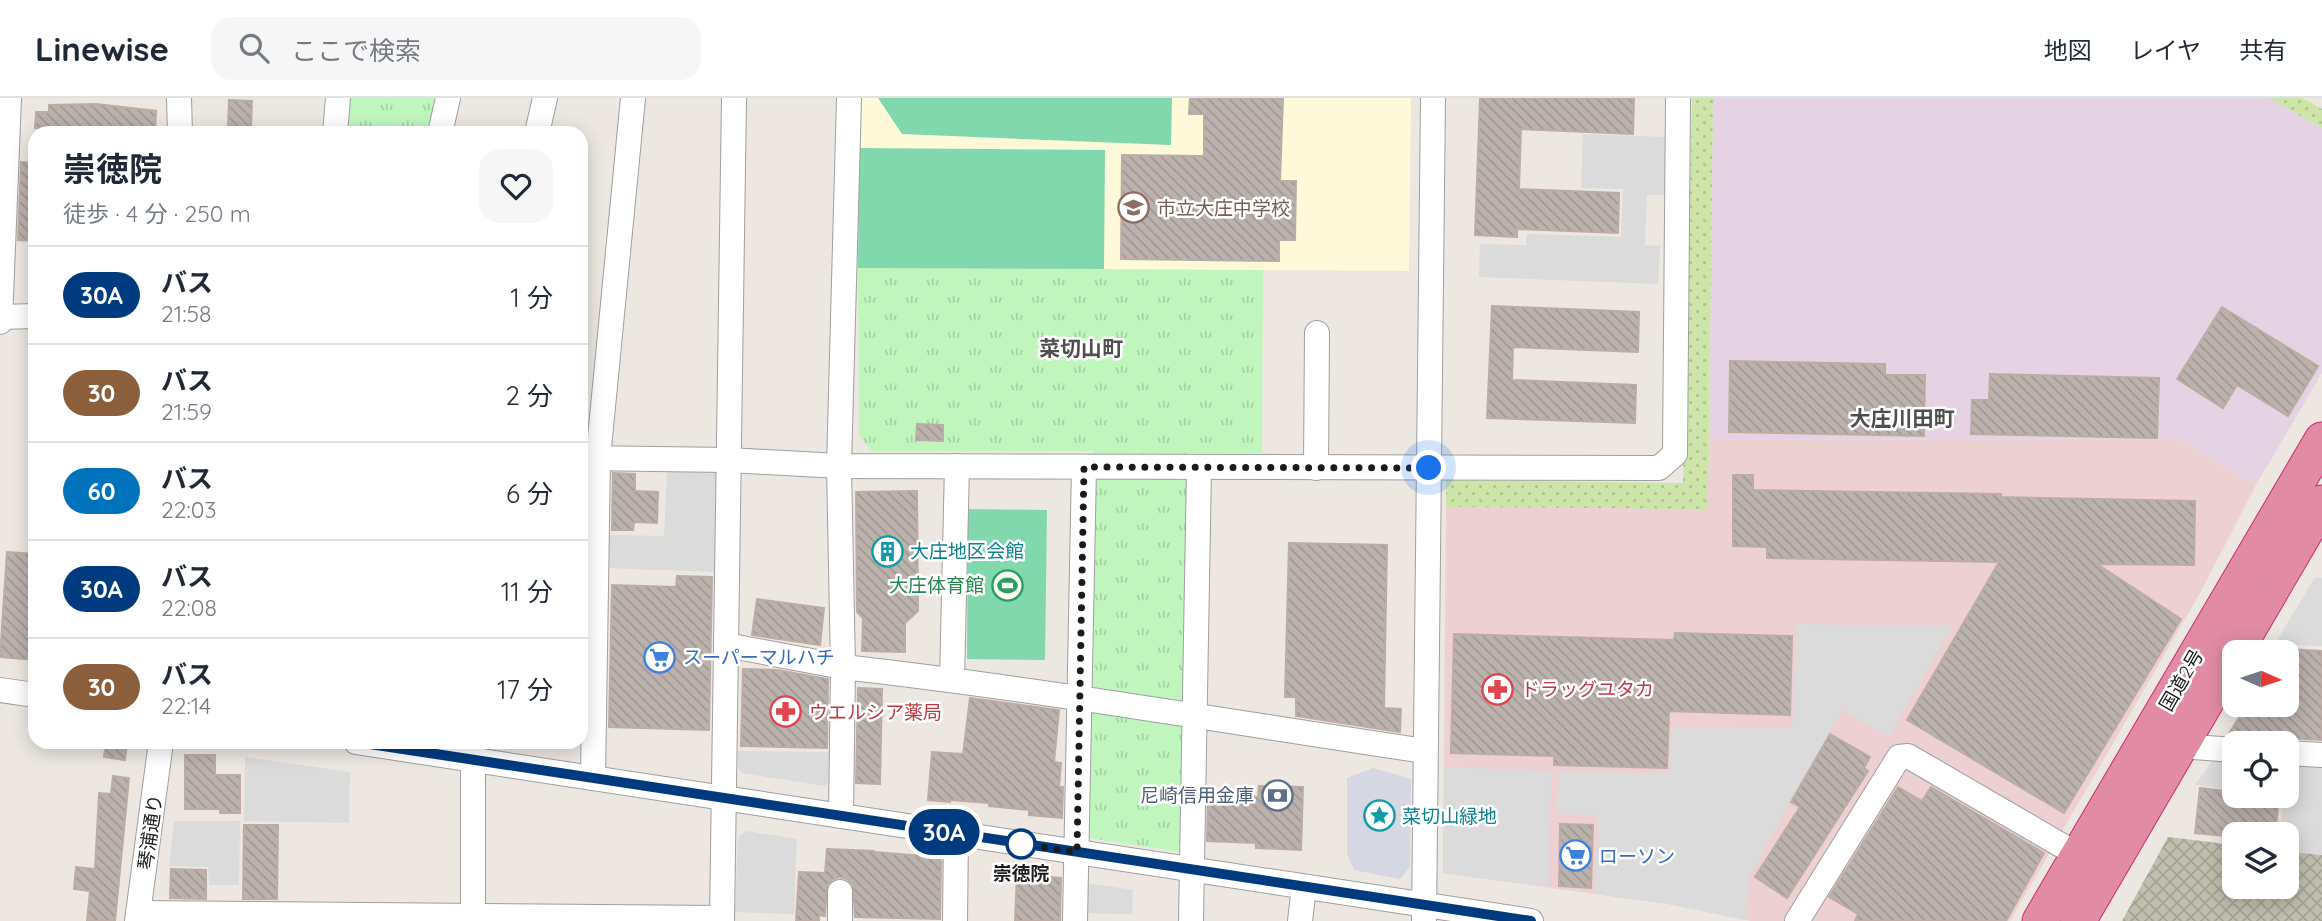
<!DOCTYPE html>
<html lang="ja">
<meta charset="utf-8">
<style>
body{margin:0;font-family:Quicksand,"Noto Sans JP",sans-serif;background:#f6f6f7;color:#1f2937;height:100vh;display:flex;flex-direction:column;font-size:26px;white-space:nowrap}
*{box-sizing:border-box;margin:0}
p{font-size:23px;color:#747a83}
.icon{flex:none;width:38px;height:38px;fill:none;stroke:currentColor;stroke-width:2;stroke-linecap:round;stroke-linejoin:round}
.map{position:relative;flex:1;overflow:hidden}
.details{position:absolute;left:28px;top:28px;width:560px;height:623px;display:flex;flex-direction:column;background:#fff;border-radius:21px;box-shadow:0 4px 18px #0003}
.details>*{flex:none}
.badge{padding:0 14px;border-radius:23px;font-size:24px;line-height:46px}
.needle{width:46px;rotate:93deg}
.buttons{position:absolute;left:2222px;top:542px;display:grid;gap:14px}
.buttons a{display:grid;place-items:center;width:77px;height:77px;border-radius:14px;background:#fff;box-shadow:0 4px 18px #0003;font-size:35px}
.you{position:absolute;width:35px;height:35px;margin:-18px;border:5px solid #fff;border-radius:50%;background:#1a73e8;box-shadow:0 0 0 10px #1a73e833}
.map>.badge{position:absolute;translate:-50% -50%;box-shadow:0 0 0 4px #fff}
.round{display:grid;place-items:center;flex:none;width:74px;height:74px;border-radius:21px;background:#f6f6f7}
.headline{display:flex;align-items:center;justify-content:space-between;height:119px;padding:0 35px}
h1{font-size:33px;font-weight:700;line-height:52px}
ul{padding:0;list-style:none}
li{display:flex;align-items:center;gap:21px;height:98px;padding:0 35px;border-top:2px solid #e0e1e3}
li div{flex:1}
li b{display:block;font-size:26px}
li em{font-style:normal}
li .badge{min-width:77px;font-weight:700;text-align:center}
header{display:flex;align-items:center;gap:42px;box-sizing:border-box;height:98px;padding:0 35px;background:#fff;border-bottom:2px solid #e0e1e3}
header strong{font-size:33px}
nav{display:flex;gap:38px;margin-inline-start:auto;font-size:24px}
.search{width:490px;height:63px;background:#f6f6f7;display:flex;align-items:center;gap:18px;box-sizing:border-box;padding:0 24px;border-radius:21px;color:#747a83;font-size:26px}
.map>svg:first-child{display:block}
.commercial{fill:#edd0d2}
.industrial{fill:#e5d3e4}
.education{fill:#fdf9d9}
.construction{fill:url(#construction-cross-hatch)}
.grass{fill:url(#grass-dots)}
.park{fill:url(#park-tufts)}
.pitch{fill:#81d8ad}
.parking{fill:#dbdbdb}
.plaza{fill:#d5d7e2}
.building{fill:url(#building-back-hatch);stroke:#bdaca4;stroke-width:2}
.lines{fill:none;stroke-linecap:round;stroke-linejoin:round}
.minor-casing{stroke:#9f9f9f;stroke-width:26}
.highway-casing{stroke:#cc2c75;stroke-width:37}
.minor{stroke:#fff;stroke-width:24}
.highway{stroke:#e18ba5;stroke-width:35}
.line-casing{stroke:#fff;stroke-width:16}
.line{stroke:#003b80;stroke-width:10}
.walk{stroke:#1b1b1b;stroke-width:7;stroke-dasharray:0 12.6}
.stop-dot{fill:#fff;stroke:#003b80;stroke-width:3.5}
.labels{text-anchor:middle;stroke-width:5;stroke-linejoin:round;paint-order:stroke}
.education-label{font-size:19px;fill:#785e54;stroke:#fff;text-anchor:start}
.culture-label{font-size:19px;fill:#0d838f;stroke:#fff;text-anchor:start}
.leisure-label{font-size:19px;fill:#27864d;stroke:#fff;text-anchor:end}
.shop-label{font-size:19px;fill:#366cbe;stroke:#fff;text-anchor:start}
.street-label{font-size:19px;fill:#1b1b1b;stroke:#fff}
.health-label{font-size:19px;fill:#be3a42;stroke:#fff;text-anchor:start}
.service-label{font-size:19px;fill:#4e5e75;stroke:#fff;text-anchor:end}
.stop-label{font-size:19px;font-weight:bold;fill:#1b1b1b;stroke:#fff}
.neighbourhood-label{font-size:21px;font-weight:bold;fill:#4e4e4e;stroke:#fff}
</style>
<header>
<strong>Linewise</strong>
<div class="search"><svg class="icon" aria-label="search" viewBox="0 0 24 24"><circle cx="10" cy="10" r="6"/><path d="M15 15l6 6"/></svg>ここで検索</div>
<nav><a>地図</a><a>レイヤ</a><a>共有</a></nav>
</header>
<div class="map">
<svg width="2322" height="823" viewBox="0 0 2322 823">
<defs>
<pattern id="construction-cross-hatch" width="8" height="8" patternUnits="userSpaceOnUse" patternTransform="scale(1.75)"><rect width="8" height="8" fill="#c0bead"/><path d="M0 0l8 8M0 8l8-8" fill="none" stroke="#a4a394"/></pattern>
<pattern id="grass-dots" width="8" height="8" patternUnits="userSpaceOnUse" patternTransform="scale(1.75)"><rect width="8" height="8" fill="#cde5a8"/><path d="M2 2h.1M6 6h.1" fill="none" stroke="#afc490" stroke-width="1.8" stroke-linecap="round"/></pattern>
<pattern id="park-tufts" width="24" height="20" patternUnits="userSpaceOnUse" patternTransform="scale(1.75)"><rect width="24" height="20" fill="#c0f6be"/><path d="M3 7l-1-3M5 7V3M7 7l1-3M15 17l-1-3M17 17v-4M19 17l1-3" fill="none" stroke="#a4d2a3"/></pattern>
<pattern id="building-back-hatch" width="6" height="6" patternUnits="userSpaceOnUse" patternTransform="scale(1.75)"><rect width="6" height="6" fill="#bcb2ad"/><path d="M-1 5l2 2M0 0l6 6M5-1l2 2" fill="none" stroke="#a19894"/></pattern>
</defs>
<rect width="100%" height="100%" fill="#ece7e1"/>
<path class="commercial" d="M 1709,341 L 2181,342 L 2256,387 L 2199,497 L 2010,823 L 1751,823 L 1668,806 L 1443,775 L 1446,409 L 1707,411 Z"/>
<path class="industrial" d="M 1713,0 L 2269,0 L 2322,30 L 2322,275 L 2256,387 L 2181,342 L 1709,341 Z"/>
<path class="education" d="M 860,0 L 1411,0 L 1409,173 L 858,170 Z"/>
<path class="construction" d="M 2168,739 L 2235,747 L 2235,789 L 2287,789 L 2287,753 L 2322,757 L 2322,823 L 2122,823 Z"/>
<g class="grass">
<path d="M 1692,0 L 1713,0 L 1708,411 L 1446,409 L 1446,382 L 1683,385 Z"/>
<path d="M 2269,0 L 2303,0 L 2322,11 L 2322,30 Z"/>
</g>
<g class="park">
<path d="M 345,0 L 444,0 L 437,35 L 343,35 Z"/>
<path d="M 858,170 L 1263,172 L 1262,355 L 1187,355 L 1180,754 L 1089,740 L 1094,353 L 872,353 L 859,338 Z"/>
</g>
<g class="pitch">
<path d="M 878,0 L 1172,0 L 1171,47 L 902,36 Z"/>
<path d="M 859,50 L 1105,52 L 1104,171 L 858,170 Z"/>
<path d="M 968,411 L 1047,412 L 1045,562 L 967,561 Z"/>
</g>
<g class="parking">
<path d="M 1583,36 L 1667,39 L 1665,97 L 1647,97 L 1645,147 L 1660,148 L 1658,186 L 1479,179 L 1480,146 L 1526,147 L 1527,136 L 1621,139 L 1623,91 L 1581,90 Z"/>
<path d="M 667,372 L 719,374 L 715,474 L 607,470 L 608,437 L 664,438 Z"/>
<path d="M 2315,479 L 2322,480 L 2322,548 L 2275,546 Z"/>
<path d="M 1797,526 L 1952,528 L 1888,639 L 1842,612 L 1749,778 L 1745,822 L 1668,806 L 1595,796 L 1598,717 L 1557,716 L 1559,673 L 1670,676 L 1671,629 L 1792,630 Z"/>
<path d="M 738,653 L 831,654 L 831,682 L 825,688 L 742,675 L 738,669 Z"/>
<path d="M 245,659 L 350,674 L 349,725 L 244,723 Z"/>
<path d="M 2213,662 L 2235,663 L 2235,692 L 2195,687 Z"/>
<path d="M 2287,667 L 2322,670 L 2322,757 L 2287,753 L 2287,737 L 2280,737 L 2284,698 L 2287,698 Z"/>
<path d="M 1444,669 L 1551,673 L 1549,789 L 1443,775 Z"/>
<path d="M 174,723 L 240,723 L 239,787 L 209,787 L 208,769 L 169,768 Z"/>
<path d="M 747,733 L 797,741 L 794,816 L 735,814 L 738,739 Z"/>
<path d="M 1086,785 L 1133,792 L 1132,816 L 1084,815 Z"/>
</g>
<path class="plaza" d="M 1373,670 L 1411,681 L 1410,769 L 1400,781 L 1354,772 L 1347,755 L 1347,680 Z"/>
<g class="building">
<path d="M 1190,0 L 1283,0 L 1280,83 L 1296,83 L 1295,142 L 1279,142 L 1279,163 L 1121,161 L 1122,57 L 1204,58 L 1204,16 L 1189,16 Z"/>
<path d="M 1480,0 L 1634,0 L 1633,36 L 1521,31 L 1519,91 L 1619,95 L 1618,135 L 1517,131 L 1517,139 L 1475,137 Z"/>
<path d="M 229,2 L 252,3 L 251,29 L 228,28 Z"/>
<path d="M 96,6 L 156,13 L 155,35 L 61,35 L 61,31 L 35,30 L 36,14 L 49,14 L 49,7 Z"/>
<path d="M 21,64 L 35,65 L 35,143 L 18,142 Z"/>
<path d="M 1492,208 L 1639,214 L 1638,254 L 1513,249 L 1512,282 L 1636,287 L 1635,325 L 1487,320 Z"/>
<path d="M 2222,209 L 2318,268 L 2288,318 L 2237,287 L 2223,310 L 2177,281 Z"/>
<path d="M 1730,263 L 1885,266 L 1885,277 L 1925,277 L 1924,338 L 1729,334 Z"/>
<path d="M 1990,276 L 2159,280 L 2157,340 L 1971,336 L 1972,302 L 1989,302 Z"/>
<path d="M 917,326 L 943,327 L 943,343 L 916,342 Z"/>
<path d="M 613,375 L 635,376 L 635,393 L 658,394 L 657,425 L 634,424 L 633,432 L 612,432 Z"/>
<path d="M 1733,377 L 1753,377 L 1753,392 L 2001,396 L 2001,399 L 2195,403 L 2194,467 L 2097,466 L 2181,521 L 2064,715 L 1907,622 L 1999,464 L 1767,460 L 1767,449 L 1733,448 Z"/>
<path d="M 917,393 L 918,513 L 905,525 L 905,554 L 862,553 L 863,520 L 857,514 L 856,394 Z"/>
<path d="M 1289,445 L 1387,447 L 1384,610 L 1401,611 L 1400,634 L 1296,618 L 1296,599 L 1285,599 Z"/>
<path d="M 7,454 L 35,456 L 35,562 L 0,559 Z"/>
<path d="M 677,478 L 712,479 L 709,632 L 609,629 L 612,487 L 676,489 Z"/>
<path d="M 757,501 L 824,510 L 820,547 L 752,537 Z"/>
<path d="M 1675,535 L 1792,538 L 1790,617 L 1669,613 L 1667,670 L 1554,667 L 1554,658 L 1451,655 L 1454,536 L 1674,542 Z"/>
<path d="M 2287,551 L 2322,553 L 2322,642 L 2288,640 L 2277,644 L 2245,642 L 2237,637 L 2228,637 L 2247,607 L 2287,607 Z"/>
<path d="M 743,571 L 778,572 L 828,581 L 827,650 L 741,648 Z"/>
<path d="M 858,590 L 882,591 L 880,686 L 856,685 Z"/>
<path d="M 970,600 L 1059,612 L 1054,664 L 1061,665 L 1059,689 L 1063,689 L 1062,720 L 1029,717 L 1029,712 L 989,708 L 989,705 L 950,702 L 950,704 L 928,702 L 932,654 L 963,656 Z"/>
<path d="M 1830,636 L 1870,659 L 1864,670 L 1868,673 L 1787,800 L 1755,779 L 1800,709 L 1791,704 Z"/>
<path d="M 106,644 L 127,644 L 125,662 L 104,659 Z"/>
<path d="M 185,657 L 215,657 L 215,677 L 240,677 L 240,715 L 220,715 L 220,711 L 185,711 Z"/>
<path d="M 113,678 L 129,680 L 115,823 L 87,823 L 90,793 L 74,791 L 76,769 L 95,771 L 99,695 L 111,696 Z"/>
<path d="M 1259,688 L 1303,689 L 1301,752 L 1256,750 L 1256,745 L 1207,743 L 1208,697 L 1258,699 Z"/>
<path d="M 1898,689 L 1922,703 L 1931,689 L 2044,755 L 2006,823 L 1855,823 L 1858,816 L 1829,799 Z"/>
<path d="M 2200,690 L 2235,694 L 2235,698 L 2279,699 L 2275,737 L 2235,737 L 2235,739 L 2195,735 Z"/>
<path d="M 1560,726 L 1593,727 L 1591,790 L 1559,788 Z"/>
<path d="M 244,727 L 278,727 L 277,801 L 243,801 Z"/>
<path d="M 827,751 L 874,753 L 874,754 L 936,759 L 941,763 L 940,821 L 855,819 L 853,787 L 847,781 L 839,779 L 832,782 L 827,787 L 825,818 L 819,817 L 819,823 L 796,823 L 799,774 L 825,775 Z"/>
<path d="M 171,771 L 206,772 L 206,801 L 170,800 Z"/>
<path d="M 1017,776 L 1061,780 L 1060,823 L 1015,823 Z"/>
</g>
<g class="lines">
<defs>
<g id="minor">
<path d="M 179,0 L 180,35"/>
<path d="M 335,35 L 338,0"/>
<path d="M 440,35 L 448,0"/>
<path d="M 537,35 L 545,0"/>
<path d="M 0,219 L 35,218"/>
<path d="M 0,224 L 9,0"/>
<path d="M 581,360 L 729,362 L 839,368 L 1659,370 L 1675,356 L 1678,0"/>
<path d="M 1316,370 L 1317,235"/>
<path d="M 726,547 L 843,569 L 839,368 L 849,0"/>
<path d="M 952,582 L 957,368"/>
<path d="M 0,592 L 35,597"/>
<path d="M 356,644 L 1531,823"/>
<path d="M 2179,648 L 2235,652"/>
<path d="M 2287,655 L 2322,657"/>
<path d="M 593,680 L 598,360 L 633,0"/>
<path d="M 841,718 L 843,569 C 1038,591 1231,624 1425,653"/>
<path d="M 138,815 L 722,820"/>
<path d="M 1424,822 L 1433,0"/>
<path d="M 137,823 L 161,644"/>
<path d="M 473,823 L 473,644"/>
<path d="M 722,823 L 734,0"/>
<path d="M 840,823 L 840,794"/>
<path d="M 955,823 L 956,736"/>
<path d="M 1075,823 L 1084,369"/>
<path d="M 1191,823 L 1199,370"/>
<path d="M 1300,823 L 1304,789"/>
<path d="M 1797,823 L 1899,659 L 1908,658 L 2078,757"/>
</g>
<g id="highway">
<path d="M 2040,823 L 2322,342"/>
<path d="M 2078,823 L 2322,405"/>
</g>
</defs>
<use href="#minor" class="minor-casing"/>
<use href="#highway" class="highway-casing"/>
<use href="#minor" class="minor"/>
<use href="#highway" class="highway"/>
</g>
<g class="lines">
<defs>
<path id="line" d="M 357,644 L 1531,823"/>
</defs>
<use href="#line" class="line-casing"/>
<use href="#line" class="line"/>
<path class="walk" d="M 1021,746 L 1014,745 L 1077,754 L 1084,369 L 1429,370"/>
</g>
<defs>
<symbol id="school-ring" viewBox="-11 -11 22 22"><circle r="9.5" fill="#fff" stroke="#8d6e63" stroke-width="1.5"/><path d="M0-5L7-2L0 1L-7-2ZM-4 1L0 2.5L4 1V4Q0 6-4 4Z" fill="#8d6e63"/></symbol>
<symbol id="building-ring" viewBox="-11 -11 22 22"><circle r="9.5" fill="#fff" stroke="#0f9aa8" stroke-width="1.5"/><path d="M-4-6H4V6H1V3H-1V6H-4ZM-2.5-4.3h1.7v1.8h-1.7ZM.8-4.3h1.7v1.8H.8ZM-2.5-1h1.7V.8h-1.7ZM.8-1h1.7V.8H.8Z" fill="#0f9aa8"/></symbol>
<symbol id="stadium-ring" viewBox="-11 -11 22 22"><circle r="9.5" fill="#fff" stroke="#2e9e5b" stroke-width="1.5"/><path d="M0-5a6.5 5 0 1 0 0 10a6.5 5 0 1 0 0-10ZM-3.5-1.8h7v3.6h-7Z" fill="#2e9e5b"/></symbol>
<symbol id="supermarket-ring" viewBox="-11 -11 22 22"><circle r="9.5" fill="#fff" stroke="#3f7fe0" stroke-width="1.5"/><path d="M-6-5.5h2.5l.6 2H6L4.5 2H-2.5L-4.4-4H-6ZM-1.5 3.2a1.3 1.3 0 1 0 .1 0ZM3 3.2a1.3 1.3 0 1 0 .1 0Z" fill="#3f7fe0"/></symbol>
<symbol id="pharmacy-ring" viewBox="-11 -11 22 22"><circle r="9.5" fill="#fff" stroke="#e0444e" stroke-width="1.5"/><path d="M-2-6h4v4h4v4h-4v4h-4v-4h-4v-4h4Z" fill="#e0444e"/></symbol>
<symbol id="bank-ring" viewBox="-11 -11 22 22"><circle r="9.5" fill="#fff" stroke="#5c6f8a" stroke-width="1.5"/><path d="M-6-4H6V4H-6ZM0-2.3a2.3 2.3 0 1 0 0 4.6a2.3 2.3 0 1 0 0-4.6Z" fill="#5c6f8a"/></symbol>
<symbol id="sight-ring" viewBox="-11 -11 22 22"><circle r="9.5" fill="#fff" stroke="#0f9aa8" stroke-width="1.5"/><path d="M0-6L1.8-2.2L6-1.7L2.9 1.2L3.7 5.4L0 3.3L-3.7 5.4L-2.9 1.2L-6-1.7L-1.8-2.2Z" fill="#0f9aa8"/></symbol>
</defs>
<g fill-rule="evenodd">
<use href="#school-ring" x="1116" y="92" width="35" height="35"/>
<use href="#building-ring" x="870" y="436" width="35" height="35"/>
<use href="#stadium-ring" x="990" y="470" width="35" height="35"/>
<use href="#supermarket-ring" x="642" y="542" width="35" height="35"/>
<use href="#pharmacy-ring" x="1480" y="574" width="35" height="35"/>
<use href="#pharmacy-ring" x="768" y="596" width="35" height="35"/>
<use href="#bank-ring" x="1260" y="680" width="35" height="35"/>
<use href="#sight-ring" x="1362" y="700" width="35" height="35"/>
<use href="#supermarket-ring" x="1558" y="740" width="35" height="35"/>
</g>
<circle class="stop-dot" cx="1021" cy="746" r="14"/>
<g class="labels">
<g class="education-label">
<text x="1157" y="117">市立大庄中学校</text>
</g>
<g class="culture-label">
<text x="910" y="460">大庄地区会館</text>
<text x="1402" y="725">菜切山緑地</text>
</g>
<g class="leisure-label">
<text x="984" y="494">大庄体育館</text>
</g>
<g class="shop-label">
<text x="683" y="566">スーパーマルハチ</text>
<text x="1599" y="765">ローソン</text>
</g>
<g class="street-label">
<text transform="translate(2181 582) rotate(-60)" y="7">国道2号</text>
<text transform="translate(150 734) rotate(-82)" y="7">琴浦通り</text>
</g>
<g class="health-label">
<text x="1521" y="598">ドラッグユタカ</text>
<text x="809" y="621">ウエルシア薬局</text>
</g>
<g class="service-label">
<text x="1254" y="704">尼崎信用金庫</text>
</g>
<g class="stop-label">
<text x="1021" y="782">崇徳院</text>
</g>
<g class="neighbourhood-label">
<text x="1081" y="258">菜切山町</text>
<text x="1902" y="328">大庄川田町</text>
</g>
</g>
</svg>
<div class="buttons">
<a><svg class="needle" viewBox="-14 -14 28 28"><path d="M0-13l5 13h-10z" fill="#e53935"/><path d="M0 13l5-13h-10z" fill="#747a83"/></svg></a>
<a><svg class="icon" aria-label="locate" viewBox="0 0 24 24"><circle cx="12" cy="12" r="6"/><path d="M12 2v4M12 18v4M2 12h4M18 12h4"/></svg></a>
<a><svg class="icon" aria-label="layers" viewBox="0 0 24 24"><path d="M12 4l9 5-9 5-9-5zM3 14l9 5 9-5"/></svg></a>
</div>
<div class="you" style="left:1429px;top:370px"></div>
<b class="badge" style="left:944px;top:734px;background:#003b80;color:#fff">30A</b>
<section class="details">
<div class="headline"><div><h1>崇徳院</h1><p>徒歩 · 4 分 · 250 m</p></div><a class="round"><svg class="icon" aria-label="heart" viewBox="0 0 24 24"><path d="M12 20l-8-8c-3-5 5-10 8-4 3-6 11-1 8 4z"/></svg></a></div>
<ul>
<li><span class="badge" style="background:#003b80;color:#fff">30A</span><div><b>バス</b><p>21:58</p></div><em>1 分</em></li>
<li><span class="badge" style="background:#8b5e3c;color:#fff">30</span><div><b>バス</b><p>21:59</p></div><em>2 分</em></li>
<li><span class="badge" style="background:#0072bc;color:#fff">60</span><div><b>バス</b><p>22:03</p></div><em>6 分</em></li>
<li><span class="badge" style="background:#003b80;color:#fff">30A</span><div><b>バス</b><p>22:08</p></div><em>11 分</em></li>
<li><span class="badge" style="background:#8b5e3c;color:#fff">30</span><div><b>バス</b><p>22:14</p></div><em>17 分</em></li>
</ul>
</section>
</div>
